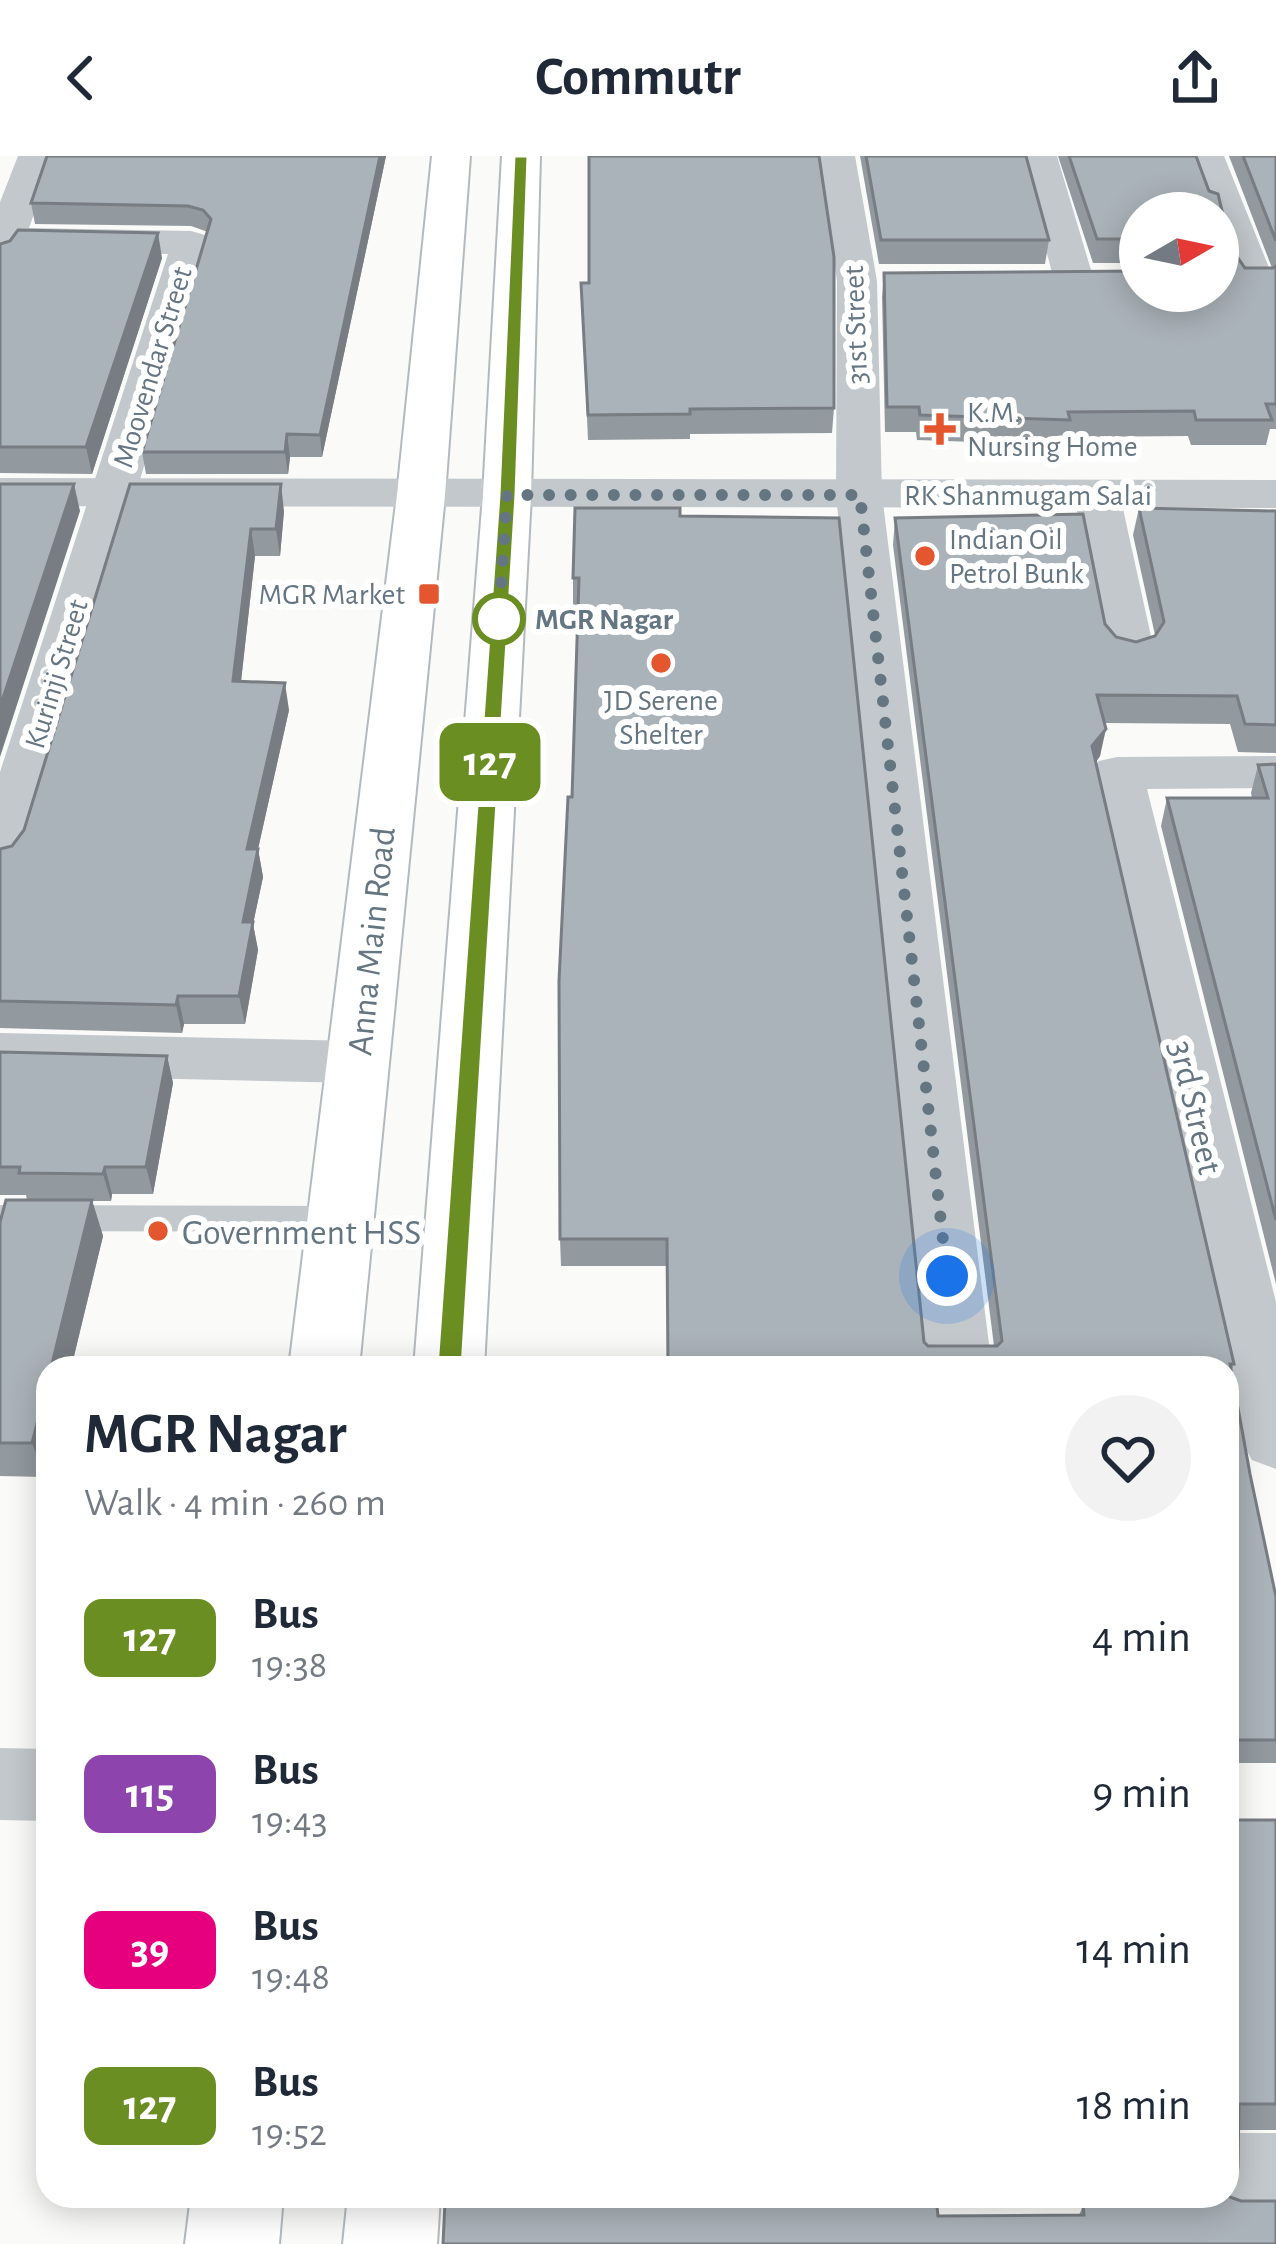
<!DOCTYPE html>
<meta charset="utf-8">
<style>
body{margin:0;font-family:"Alegreya Sans",sans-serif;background:#f2f2f3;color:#1f2937;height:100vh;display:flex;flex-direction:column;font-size:45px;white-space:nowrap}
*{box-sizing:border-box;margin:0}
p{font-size:39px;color:#747a83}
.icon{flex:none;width:66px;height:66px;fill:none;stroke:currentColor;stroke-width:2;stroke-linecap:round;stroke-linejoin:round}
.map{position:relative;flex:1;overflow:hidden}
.sheet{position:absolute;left:36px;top:1200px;width:1203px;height:852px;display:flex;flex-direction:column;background:#fff;border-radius:36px;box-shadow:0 6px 30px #0003}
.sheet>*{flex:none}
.badge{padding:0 24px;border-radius:18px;font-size:42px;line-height:78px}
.needle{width:78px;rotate:81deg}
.fabs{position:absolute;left:1119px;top:36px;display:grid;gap:24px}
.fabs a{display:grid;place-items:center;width:120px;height:120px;border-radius:50%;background:#fff;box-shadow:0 6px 30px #0003;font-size:60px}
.you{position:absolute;width:60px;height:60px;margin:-30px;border:9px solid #fff;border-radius:50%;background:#1a73e8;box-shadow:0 0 0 18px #1a73e833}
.map>.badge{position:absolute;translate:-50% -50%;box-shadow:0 0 0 6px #fff}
.round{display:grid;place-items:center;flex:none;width:126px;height:126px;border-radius:63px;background:#f2f2f3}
.head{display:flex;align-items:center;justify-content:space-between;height:204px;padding:0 48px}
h1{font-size:57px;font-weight:700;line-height:90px}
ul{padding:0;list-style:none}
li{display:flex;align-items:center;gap:36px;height:156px;padding:0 48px}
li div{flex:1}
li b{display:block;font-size:45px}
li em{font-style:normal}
li .badge{min-width:132px;font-weight:700;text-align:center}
header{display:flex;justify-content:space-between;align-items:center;height:156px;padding:0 48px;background:#fff;font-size:54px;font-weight:700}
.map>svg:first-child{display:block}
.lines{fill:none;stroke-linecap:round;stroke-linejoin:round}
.secondary-casing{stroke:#b3babf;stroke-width:4}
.service{fill:#c3c8cc;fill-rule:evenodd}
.minor{fill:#c3c8cc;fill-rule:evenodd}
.tertiary{fill:#c3c8cc;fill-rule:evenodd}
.secondary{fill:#fff;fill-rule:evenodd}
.wall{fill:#929a9f}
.shaded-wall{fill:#777d82}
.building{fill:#aab3b9;stroke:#777d82;stroke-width:3}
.line{fill:#6b8e23;stroke:#fff;stroke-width:3}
.walk{stroke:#657683;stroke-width:12;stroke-dasharray:0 21.6}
.poi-dot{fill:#e4572e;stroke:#fff;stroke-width:4.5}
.stop-dot{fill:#fff;stroke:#6b8e23;stroke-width:6}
.labels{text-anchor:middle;stroke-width:12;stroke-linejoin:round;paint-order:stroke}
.far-street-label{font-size:30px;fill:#657683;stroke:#fff}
.far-poi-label{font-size:30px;fill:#657683;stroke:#fff;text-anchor:start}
.far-stop-label{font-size:30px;font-weight:bold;fill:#657683;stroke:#fff;text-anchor:start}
.street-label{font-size:36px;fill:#657683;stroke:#fff}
.poi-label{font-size:36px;fill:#657683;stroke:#fff;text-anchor:start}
</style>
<header><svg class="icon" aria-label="back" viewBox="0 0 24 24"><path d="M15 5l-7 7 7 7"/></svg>Commutr<svg class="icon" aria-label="share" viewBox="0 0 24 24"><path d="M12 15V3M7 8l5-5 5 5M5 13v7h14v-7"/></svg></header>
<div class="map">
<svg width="1276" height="2088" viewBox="0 0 1276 2088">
<rect width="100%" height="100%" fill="#fafaf8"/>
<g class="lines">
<defs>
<g id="secondary">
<path d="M 432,0 L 470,0 L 445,339 L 359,1212 L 289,1212 L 397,339 Z"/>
<path d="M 502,0 L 540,0 L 531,339 L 484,1212 L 414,1212 L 483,339 Z"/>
<path d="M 191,2040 L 283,2040 L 279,2088 L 185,2088 Z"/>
<path d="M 348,2040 L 440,2040 L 437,2088 L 343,2088 Z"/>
</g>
</defs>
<use href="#secondary" class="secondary-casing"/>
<path class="service" d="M 0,1049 L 340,1050 L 352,1054 L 357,1063 L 352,1072 L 340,1076 L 0,1075 Z"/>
<g class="minor">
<path d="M 18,0 L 54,0 L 29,72 L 191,75 L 205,79 L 211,87 L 27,700 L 19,713 L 0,718 L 0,616 L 168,98 L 21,95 L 14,106 L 0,110 L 0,46 Z"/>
<path d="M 819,0 L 855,0 L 877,125 L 882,339 L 992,1212 L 924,1212 L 836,339 L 837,125 Z"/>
<path d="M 1021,0 L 1057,0 L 1094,124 L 1088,132 L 1060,132 L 1054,124 Z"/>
<path d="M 1188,0 L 1224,0 L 1274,124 L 1268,132 L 1240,132 C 1225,110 1218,84 1218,57 L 1209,57 Z"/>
<path d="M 1097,325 L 1113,329 L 1120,339 L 1154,494 L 1146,504 L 1129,509 L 1112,504 L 1104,494 L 1074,339 L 1081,329 Z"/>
<path d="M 1276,600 L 1276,632 L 1147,633 L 1276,1146 L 1276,1313 L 1252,1304 L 1241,1284 L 1091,617 L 1099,605 L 1117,601 Z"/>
<path d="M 0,877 L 356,885 L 377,891 L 386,906 L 377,921 L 356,927 L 0,919 Z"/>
<path d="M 0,1592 L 48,1593 L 48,1665 L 0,1664 Z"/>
<path d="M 1227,1977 L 1276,1977 L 1276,2065 L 1227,2065 L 1196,2052 L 1191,2040 L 1227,2040 Z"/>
</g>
<path class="tertiary" d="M 0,322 L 1276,324 L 1276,352 L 0,350 Z"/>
<use href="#secondary" class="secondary"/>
</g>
<g class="wall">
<path d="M 47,0 L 386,0 L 322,301 L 290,301 L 288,318 L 146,318 L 142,296 L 208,76 L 191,70 L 35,68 L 31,47 Z"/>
<path d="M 860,0 L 1026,0 L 1049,84 L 1045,108 L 879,108 Z"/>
<path d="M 1058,0 L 1196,0 L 1231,92 L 1245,112 L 1272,112 L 1229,0 L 1276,0 L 1276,273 L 1270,273 L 1266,289 L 1191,289 L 1188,280 L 1067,281 L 1066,289 L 917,284 L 916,276 L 885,276 L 882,141 L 884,117 L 1218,135 L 1140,57 L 1140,107 L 1093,107 Z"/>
<path d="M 0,88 L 162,102 L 92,318 L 0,317 Z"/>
<path d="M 589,127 L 834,252 L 832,277 L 690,278 L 690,283 L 588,284 L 582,151 Z"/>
<path d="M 130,328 L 284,355 L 280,400 L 255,400 L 241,525 L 289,554 L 258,693 L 263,721 L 253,768 L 258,794 L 245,868 L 184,868 L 182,877 L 0,872 L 0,693 L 12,690 L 24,674 Z"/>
<path d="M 1139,352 L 1276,355 L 1276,597 L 1238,596 L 1230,568 L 1104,567 L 1100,600 L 1096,606 L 1234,1208 L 1231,1216 L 1250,1318 L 1276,1441 L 1276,1607 L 1227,1607 L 1227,1212 L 668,1212 L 666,1110 L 561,1110 L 560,1083 L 578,449 L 573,449 L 573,422 L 680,360 L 924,1186 L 928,1190 L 994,1190 L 893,389 L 895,362 L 1105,468 L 1116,481 L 1136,486 L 1155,479 L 1133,379 Z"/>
<path d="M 1276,608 L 1276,1128 L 1161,670 L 1167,642 L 1252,642 L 1251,637 L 1258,609 Z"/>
<path d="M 0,896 L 167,900 L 173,927 L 153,1038 L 112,1038 L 111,1045 L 92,1045 L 103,1080 L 45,1321 L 0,1320 L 0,1066 L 27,1044 L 26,1039 L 0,1039 Z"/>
<path d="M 1227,1664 L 1276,1664 L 1276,1974 L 1239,1974 L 1238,2011 L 1227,2029 Z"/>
<path d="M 567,2040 L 742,2040 L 742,2043 L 936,2041 L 938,2060 L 1079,2059 L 1083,2050 L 1114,2050 L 1112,2040 L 1227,2040 L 1241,2045 L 1276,2045 L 1276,2088 L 443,2088 L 445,2046 L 567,2044 Z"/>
</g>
<g class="shaded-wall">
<path d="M 380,0 L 386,0 L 322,301 L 320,279 Z"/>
<path d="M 158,77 L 162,102 L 92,318 L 86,291 Z"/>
<path d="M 287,278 L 290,301 L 288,318 L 285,296 Z"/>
<path d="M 74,328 L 80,355 L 0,601 L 0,551 Z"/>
<path d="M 281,328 L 284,355 L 280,400 L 276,373 Z"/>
<path d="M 251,373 L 255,400 L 238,552 L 233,525 Z"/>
<path d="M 285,527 L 289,554 L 258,693 L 263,721 L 253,768 L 258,794 L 245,868 L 239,840 L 247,693 Z"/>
<path d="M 1106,573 L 1100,600 L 1087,618 L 1092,590 Z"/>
<path d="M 178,840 L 184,868 L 182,877 L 176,849 Z"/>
<path d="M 167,900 L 173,927 L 153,1038 L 146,1011 Z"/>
<path d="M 105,1011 L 112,1038 L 111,1045 L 103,1018 Z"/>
<path d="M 92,1044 L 103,1080 L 71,1212 L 51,1212 Z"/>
<path d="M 48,1224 L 48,1307 L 45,1321 L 32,1287 Z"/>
</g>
<g class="building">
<path d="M 47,0 L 380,0 L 320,279 L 287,278 L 285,296 L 142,296 L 211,63 L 203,54 L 188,50 L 31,47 Z"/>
<path d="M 589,0 L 819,0 L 834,101 L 834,252 L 690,253 L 690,258 L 588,259 L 581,127 L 589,127 Z"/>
<path d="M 866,0 L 1026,0 L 1049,84 L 881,84 Z"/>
<path d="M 1069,0 L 1196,0 L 1209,35 L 1218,38 L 1231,92 L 1245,112 L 1273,112 L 1276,110 L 1276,248 L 1266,248 L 1272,264 L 1196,264 L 1194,255 L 1068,256 L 1070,264 L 920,259 L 919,251 L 887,251 L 884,117 L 1140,115 L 1140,135 L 1218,135 L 1218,57 L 1140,57 L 1140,83 L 1097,83 Z"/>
<path d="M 1243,0 L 1276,0 L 1276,85 Z"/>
<path d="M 18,74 L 158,77 L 86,291 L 0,291 L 0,88 L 10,85 Z"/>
<path d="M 0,328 L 74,328 L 0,551 Z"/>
<path d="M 130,328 L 281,328 L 276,373 L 251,373 L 233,525 L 285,527 L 247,693 L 258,693 L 243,766 L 253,766 L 239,840 L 178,840 L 176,849 L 0,845 L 0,693 L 12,690 L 24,674 Z"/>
<path d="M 575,352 L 680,352 L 680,360 L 839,362 L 924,1186 L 928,1190 L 997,1190 L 1002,1185 L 895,362 L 1083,358 L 1105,468 L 1116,481 L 1136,486 L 1155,480 L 1164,466 L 1139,352 L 1276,355 L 1276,569 L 1245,568 L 1237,540 L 1097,539 L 1106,573 L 1092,590 L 1234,1208 L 1230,1208 L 1250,1318 L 1276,1441 L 1276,1584 L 1227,1584 L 1227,1212 L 668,1212 L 667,1083 L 560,1083 L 559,825 L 568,641 L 572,641 L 579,422 L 573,422 Z"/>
<path d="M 1276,608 L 1276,1064 L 1167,642 L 1268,642 L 1258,609 Z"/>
<path d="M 0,896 L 167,900 L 146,1011 L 105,1011 L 103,1018 L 19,1017 L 20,1011 L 0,1011 Z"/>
<path d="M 6,1044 L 92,1044 L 51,1212 L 48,1212 L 48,1224 L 32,1287 L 0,1287 L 0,1066 Z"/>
<path d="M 1227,1664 L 1276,1664 L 1276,1948 L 1239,1948 L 1238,2011 L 1227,2012 Z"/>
<path d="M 567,2040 L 742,2040 L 742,2043 L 936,2041 L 938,2060 L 1084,2059 L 1083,2050 L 1130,2049 L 1128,2040 L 1227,2040 L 1241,2045 L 1276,2045 L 1276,2088 L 443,2088 L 445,2046 L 567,2044 Z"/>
</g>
<path class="line" d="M 514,0 L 528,0 L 516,339 L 462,1212 L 449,1222 L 437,1212 L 499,339 Z"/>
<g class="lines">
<path class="walk" d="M 499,463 L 498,477 L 507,339 L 860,339 L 947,1120"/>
</g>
<g class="poi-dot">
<path d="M934 255h12v12h12v12h-12v12h-12v-12h-12v-12h12z"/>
<circle cx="925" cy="400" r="12"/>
<rect x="417" y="426" width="24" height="24" rx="6"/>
<circle cx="661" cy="507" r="12"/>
<circle cx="158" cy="1075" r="12"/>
</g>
<circle class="stop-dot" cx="499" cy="463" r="24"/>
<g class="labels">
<g class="far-street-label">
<text transform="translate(855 169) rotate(-92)" y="10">31st Street</text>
<text transform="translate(152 211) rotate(-73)" y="10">Moovendar Street</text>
<text x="1028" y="349">RK Shanmugam Salai</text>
<text transform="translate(56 518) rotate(-73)" y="10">Kurinji Street</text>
</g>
<g class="far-poi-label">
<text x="967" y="266">K.M.<tspan x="967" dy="34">Nursing Home</tspan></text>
<text x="949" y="393">Indian Oil<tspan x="949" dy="34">Petrol Bunk</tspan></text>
<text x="405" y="448" text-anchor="end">MGR Market</text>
<text x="661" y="554" text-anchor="middle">JD Serene<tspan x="661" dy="34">Shelter</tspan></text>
</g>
<g class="far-stop-label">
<text x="535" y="473">MGR Nagar</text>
</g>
<g class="street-label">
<text transform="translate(370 785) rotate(-84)" y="13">Anna Main Road</text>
<text transform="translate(1197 951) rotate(77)" y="13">3rd Street</text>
</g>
<g class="poi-label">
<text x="182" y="1088">Government HSS</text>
</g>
</g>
</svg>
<div class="fabs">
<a><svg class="needle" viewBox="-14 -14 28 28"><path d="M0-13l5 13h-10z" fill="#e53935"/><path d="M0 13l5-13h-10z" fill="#747a83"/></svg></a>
</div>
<div class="you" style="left:947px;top:1120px"></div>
<b class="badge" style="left:490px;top:606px;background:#6b8e23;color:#fff">127</b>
<section class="sheet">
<div class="head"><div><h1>MGR Nagar</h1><p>Walk · 4 min · 260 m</p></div><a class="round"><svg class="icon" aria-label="heart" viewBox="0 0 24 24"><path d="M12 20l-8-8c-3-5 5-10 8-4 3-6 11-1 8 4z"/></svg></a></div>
<ul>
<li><span class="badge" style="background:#6b8e23;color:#fff">127</span><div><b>Bus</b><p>19:38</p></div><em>4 min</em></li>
<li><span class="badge" style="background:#8e44ad;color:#fff">115</span><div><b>Bus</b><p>19:43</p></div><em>9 min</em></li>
<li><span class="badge" style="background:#e6007e;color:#fff">39</span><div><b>Bus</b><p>19:48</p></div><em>14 min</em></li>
<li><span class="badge" style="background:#6b8e23;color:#fff">127</span><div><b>Bus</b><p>19:52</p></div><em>18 min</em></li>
</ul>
</section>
</div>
